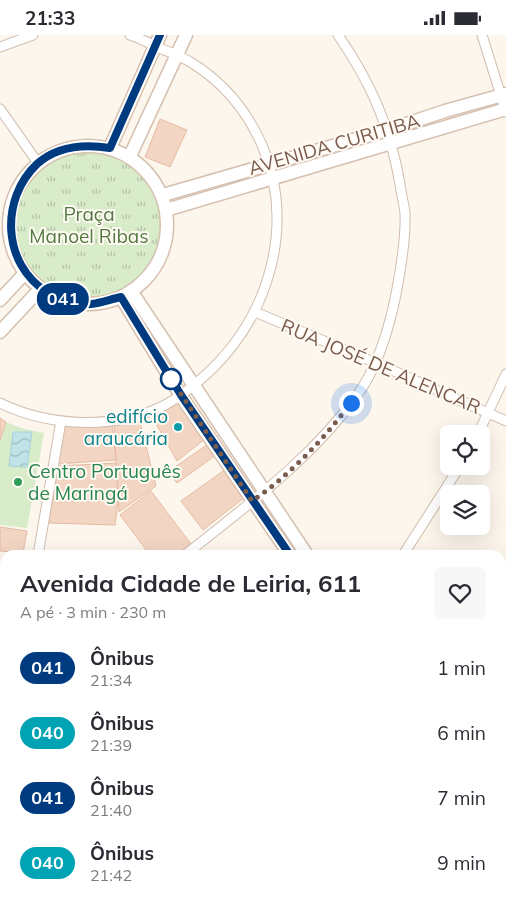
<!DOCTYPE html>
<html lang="pt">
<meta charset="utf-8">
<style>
body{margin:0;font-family:Mulish,sans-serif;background:#f7f7f7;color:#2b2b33;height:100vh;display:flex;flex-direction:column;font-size:19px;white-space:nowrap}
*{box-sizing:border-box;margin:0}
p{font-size:16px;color:#7c7c81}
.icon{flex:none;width:28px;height:28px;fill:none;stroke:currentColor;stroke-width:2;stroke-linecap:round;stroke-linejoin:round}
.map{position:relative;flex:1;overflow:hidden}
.panel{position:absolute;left:0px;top:515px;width:506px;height:355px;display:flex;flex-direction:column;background:#fff;border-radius:15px 15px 0 0;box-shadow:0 5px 20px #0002}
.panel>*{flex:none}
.badge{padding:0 10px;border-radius:16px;font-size:18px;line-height:32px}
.controls{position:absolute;left:440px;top:390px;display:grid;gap:10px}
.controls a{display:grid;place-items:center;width:50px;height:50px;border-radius:8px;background:#fff;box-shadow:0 5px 20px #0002;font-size:25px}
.you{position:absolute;width:25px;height:25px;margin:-12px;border:4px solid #fff;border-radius:50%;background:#1a73e8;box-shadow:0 0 0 8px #1a73e833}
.map>.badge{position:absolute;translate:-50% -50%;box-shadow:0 0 0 2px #fff}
.round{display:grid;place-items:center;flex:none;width:52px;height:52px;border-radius:8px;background:#f7f7f7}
.overview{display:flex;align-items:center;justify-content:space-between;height:85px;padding:0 20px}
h1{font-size:24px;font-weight:700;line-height:38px}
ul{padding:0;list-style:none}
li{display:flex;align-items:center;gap:15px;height:65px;padding:0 20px}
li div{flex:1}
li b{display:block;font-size:19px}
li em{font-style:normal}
li .badge{min-width:55px;font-weight:700;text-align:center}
.status{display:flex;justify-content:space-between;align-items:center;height:35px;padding:0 25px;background:#fff;direction:ltr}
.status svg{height:14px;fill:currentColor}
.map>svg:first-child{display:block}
.grass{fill:#d8ecc9}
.park{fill:url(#park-tufts)}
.water{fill:url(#water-waves);stroke:#a5d3da}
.building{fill:#f3d5c3;stroke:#e6bba3}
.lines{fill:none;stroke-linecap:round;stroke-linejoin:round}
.minor-casing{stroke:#d1beb0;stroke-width:11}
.tertiary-casing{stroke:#d1beb0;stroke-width:14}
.secondary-casing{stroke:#d6c0b0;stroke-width:15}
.minor{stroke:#fff;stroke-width:9}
.tertiary{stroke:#fff;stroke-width:11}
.secondary{stroke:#fff;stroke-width:12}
.line-casing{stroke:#fff;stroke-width:11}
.line{stroke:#003b80;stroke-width:8}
.walk{stroke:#7a5c4d;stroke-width:5;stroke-dasharray:0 9}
.stop-dot{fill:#fff;stroke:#003b80;stroke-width:2.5}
.culture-dot{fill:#0f9aa8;stroke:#fffaf3;stroke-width:2}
.leisure-dot{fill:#2e9e5b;stroke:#fffaf3;stroke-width:2}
.labels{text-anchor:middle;stroke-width:4;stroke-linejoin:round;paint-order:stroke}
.street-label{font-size:19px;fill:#7a5c4d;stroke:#fffaf3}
.park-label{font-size:19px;fill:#537a41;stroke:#fffaf3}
.culture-label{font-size:19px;fill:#0d838f;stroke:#fffaf3;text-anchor:end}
.leisure-label{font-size:19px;fill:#27864d;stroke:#fffaf3;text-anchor:start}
</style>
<div class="status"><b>21:33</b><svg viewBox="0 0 49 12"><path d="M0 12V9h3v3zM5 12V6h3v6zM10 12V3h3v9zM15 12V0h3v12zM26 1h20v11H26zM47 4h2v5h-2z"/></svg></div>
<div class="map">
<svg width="506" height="870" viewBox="0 0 506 870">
<defs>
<pattern id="park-tufts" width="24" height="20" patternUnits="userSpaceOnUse" patternTransform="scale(1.25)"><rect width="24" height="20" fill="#d8ecc9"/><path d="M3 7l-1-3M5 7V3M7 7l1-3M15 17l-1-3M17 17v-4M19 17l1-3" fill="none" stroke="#b4c2a5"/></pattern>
<pattern id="water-waves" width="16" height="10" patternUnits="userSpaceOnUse" patternTransform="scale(1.25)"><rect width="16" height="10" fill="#bfe3e8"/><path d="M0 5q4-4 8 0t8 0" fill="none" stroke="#a0bbbe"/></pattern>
</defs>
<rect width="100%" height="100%" fill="#fdf6ec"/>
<path class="grass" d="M 6,387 L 21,393 L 44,398 L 27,493 L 0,490 L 0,405 Z"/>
<g class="park">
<circle cx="88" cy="190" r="79"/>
<path d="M 5,614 L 5,686 L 0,683 L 0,617 Z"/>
<path d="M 501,714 L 506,719 L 506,796 L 501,801 Z"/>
</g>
<path class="water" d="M 13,397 L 32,397 L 27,432 L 9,431 Z"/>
<g class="building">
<path d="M 160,84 L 187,95 L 170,132 L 145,122 Z"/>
<path d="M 180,366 L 205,404 L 177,426 L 151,380 Z"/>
<path d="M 0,383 L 6,387 L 0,405 Z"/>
<path d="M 139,383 L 156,451 L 119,477 L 114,389 Z"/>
<path d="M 63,388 L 112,389 L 116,425 L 57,429 Z"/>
<path d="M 208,409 L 216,420 L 177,448 L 168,437 Z"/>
<path d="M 116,428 L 118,464 L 53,465 L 57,431 Z"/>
<path d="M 226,434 L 245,462 L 203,495 L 181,466 Z"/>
<path d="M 151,456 L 191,509 L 176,520 L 150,520 L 120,480 Z"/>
<path d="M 118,466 L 115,490 L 49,488 L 52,467 Z"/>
<path d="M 0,492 L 27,496 L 23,518 L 0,516 Z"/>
<path d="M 473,866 L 473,870 L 444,870 L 444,868 Z"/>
</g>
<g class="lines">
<defs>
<g id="minor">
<path d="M 482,0 L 506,77"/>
<path d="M 0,12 L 33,0"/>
<path d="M 0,74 L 38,128"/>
<path d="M 255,277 L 376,328 L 506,386"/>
<path d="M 0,368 C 49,392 116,395 165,370 C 184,360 198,347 213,333 C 271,275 295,188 262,110 C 247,76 224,48 192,28 C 181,21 169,17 157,12 C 148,8 140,3 130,0"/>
<path d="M 478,399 L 506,339"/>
<path d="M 38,520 L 61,386"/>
<path d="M 185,520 C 247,470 311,425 358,359 C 378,331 388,297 395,264 C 400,239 406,204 405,178 C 404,169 401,158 400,149 C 390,91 371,48 338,0"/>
<path d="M 403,520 L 460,431"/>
<path d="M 0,801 L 5,806"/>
<path d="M 68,865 L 74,870"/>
</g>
<g id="tertiary">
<path d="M 1,870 L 5,865"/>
<path d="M 172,870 L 177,865"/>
</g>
<g id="secondary">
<circle cx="88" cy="190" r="79"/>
<path d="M 110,113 L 160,0"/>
<path d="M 130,121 L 186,0"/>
<path d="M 163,160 L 388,95 L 445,76 L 506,59"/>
<path d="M 166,175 L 506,74"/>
<path d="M 131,256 L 307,520"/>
<path d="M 121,262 L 181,361 L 290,520"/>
<path d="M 0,265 L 25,238"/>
<path d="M 0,297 L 41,253"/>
<path d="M 0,617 L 5,614"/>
<path d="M 501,642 L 506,632"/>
<path d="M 501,682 L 506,673"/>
<path d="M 0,692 L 5,687"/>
<path d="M 501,714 L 506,719"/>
<path d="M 501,801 L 506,796"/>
<path d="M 244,865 L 250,870"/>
<path d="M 267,865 L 273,870"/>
<path d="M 344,870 L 349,865"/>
<path d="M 368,870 L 373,865"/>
</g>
</defs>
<use href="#minor" class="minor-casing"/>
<use href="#tertiary" class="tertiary-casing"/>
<use href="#secondary" class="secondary-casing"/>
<use href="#minor" class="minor"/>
<use href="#tertiary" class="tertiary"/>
<use href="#secondary" class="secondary"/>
</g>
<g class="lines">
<defs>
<path id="line" d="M 160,0 L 110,113 C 85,109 57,111 37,129 C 0,164 2,229 47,257 C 59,265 76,270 91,269 C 101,268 111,264 121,262 L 181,360 L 290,520"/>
</defs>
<use href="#line" class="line-casing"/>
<use href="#line" class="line"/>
<path class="walk" d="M 171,344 L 252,466 C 290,440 323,405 351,368"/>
</g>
<circle class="stop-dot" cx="171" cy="344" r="10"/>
<circle class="culture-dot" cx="178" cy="392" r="5"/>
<circle class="leisure-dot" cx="18" cy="447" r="5"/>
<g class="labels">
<g class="street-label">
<text transform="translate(334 109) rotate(-16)" y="7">AVENIDA CURITIBA</text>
<text transform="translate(381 331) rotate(23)" y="7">RUA JOSÉ DE ALENCAR</text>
</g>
<g class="park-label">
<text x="89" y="186">Praça<tspan x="89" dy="22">Manoel Ribas</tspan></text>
</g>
<g class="culture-label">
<text x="168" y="388">edifício<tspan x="168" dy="22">araucária</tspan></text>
</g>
<g class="leisure-label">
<text x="28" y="443">Centro Português<tspan x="28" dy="22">de Maringá</tspan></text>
</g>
</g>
</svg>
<div class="controls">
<a><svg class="icon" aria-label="locate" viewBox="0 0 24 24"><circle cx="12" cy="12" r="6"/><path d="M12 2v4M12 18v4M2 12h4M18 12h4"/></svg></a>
<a><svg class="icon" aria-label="layers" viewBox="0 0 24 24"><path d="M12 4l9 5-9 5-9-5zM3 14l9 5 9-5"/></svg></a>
</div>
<div class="you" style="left:351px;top:368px"></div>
<b class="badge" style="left:63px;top:264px;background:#003b80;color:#fff">041</b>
<section class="panel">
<div class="overview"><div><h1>Avenida Cidade de Leiria, 611</h1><p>A pé · 3 min · 230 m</p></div><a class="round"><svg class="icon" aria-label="heart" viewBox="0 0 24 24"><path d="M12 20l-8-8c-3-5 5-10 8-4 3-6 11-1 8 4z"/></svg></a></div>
<ul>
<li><span class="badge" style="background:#003b80;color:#fff">041</span><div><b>Ônibus</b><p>21:34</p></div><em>1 min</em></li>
<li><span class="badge" style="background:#00a3b4;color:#fff">040</span><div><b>Ônibus</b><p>21:39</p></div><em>6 min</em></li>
<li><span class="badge" style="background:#003b80;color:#fff">041</span><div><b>Ônibus</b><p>21:40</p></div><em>7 min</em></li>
<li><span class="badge" style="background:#00a3b4;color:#fff">040</span><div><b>Ônibus</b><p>21:42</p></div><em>9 min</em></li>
</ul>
</section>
</div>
